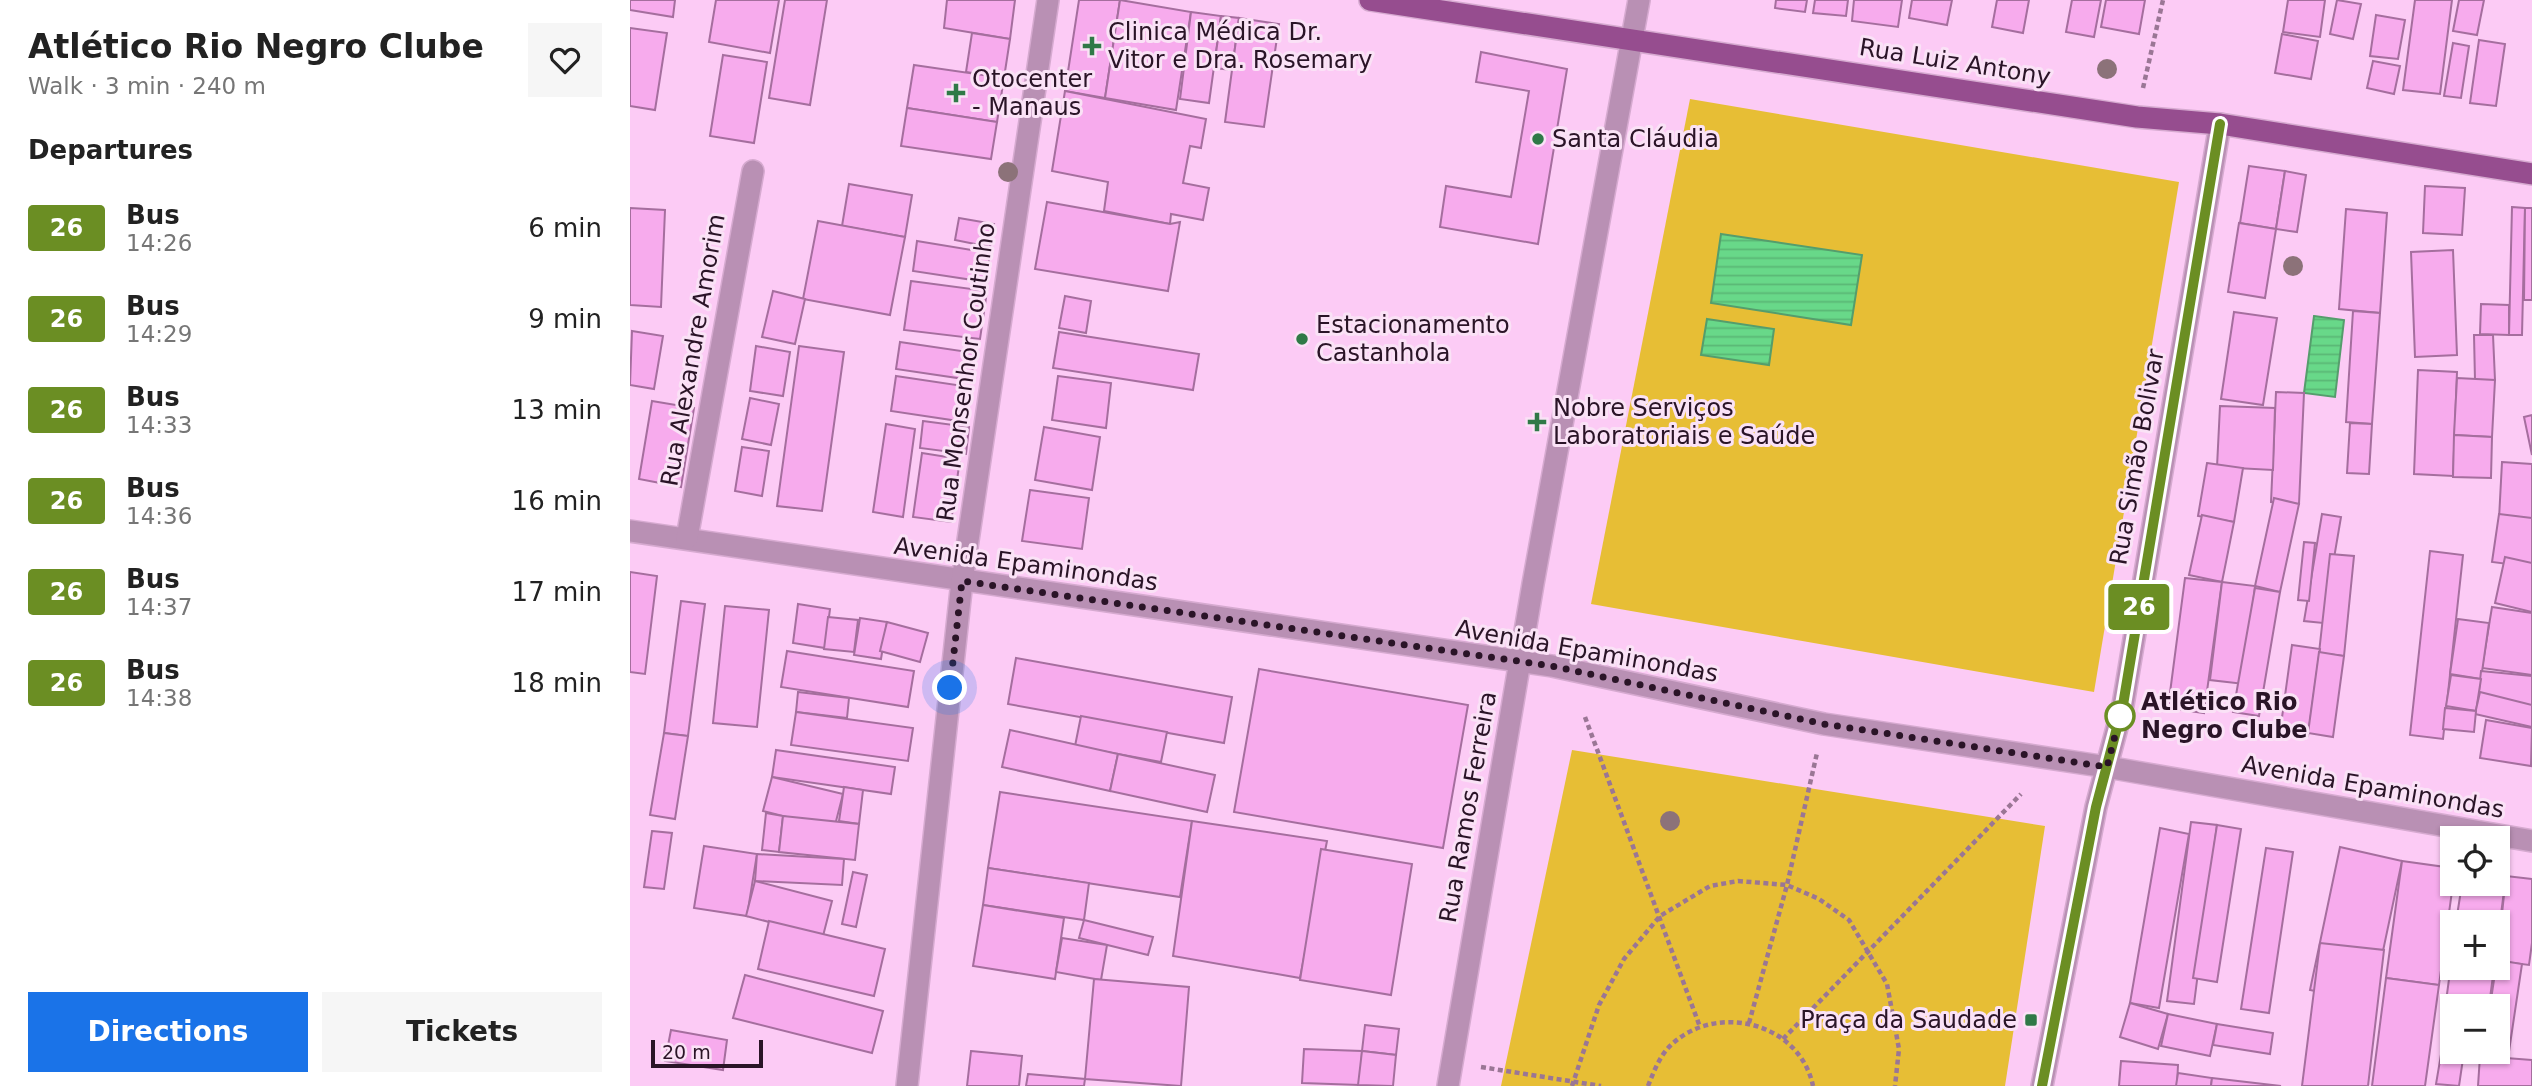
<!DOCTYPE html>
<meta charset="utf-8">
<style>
body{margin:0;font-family:"DejaVu Sans",sans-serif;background:#f6f6f6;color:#222;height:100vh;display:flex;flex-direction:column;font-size:26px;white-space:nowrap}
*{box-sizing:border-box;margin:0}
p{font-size:23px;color:#767676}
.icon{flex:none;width:38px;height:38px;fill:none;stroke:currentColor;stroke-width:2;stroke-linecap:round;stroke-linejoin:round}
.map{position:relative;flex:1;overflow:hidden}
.details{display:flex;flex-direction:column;background:#fff;width:630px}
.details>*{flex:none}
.badge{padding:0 14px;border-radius:5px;font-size:24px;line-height:46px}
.buttons{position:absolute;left:1810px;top:826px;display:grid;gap:14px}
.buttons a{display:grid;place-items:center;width:70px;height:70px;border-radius:0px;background:#fff;box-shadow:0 2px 5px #0004;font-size:35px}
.scale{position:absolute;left:21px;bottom:18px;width:112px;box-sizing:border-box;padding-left:7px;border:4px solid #2a1427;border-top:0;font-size:19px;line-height:24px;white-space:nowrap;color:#2a1427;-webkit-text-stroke:5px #fae2f6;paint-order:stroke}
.you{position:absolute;width:35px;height:35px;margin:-18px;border:5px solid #fff;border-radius:50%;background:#1a73e8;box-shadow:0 0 0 10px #1a73e833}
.map>.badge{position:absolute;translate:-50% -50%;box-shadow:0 0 0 4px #fff}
h2{padding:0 28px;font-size:26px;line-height:63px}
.round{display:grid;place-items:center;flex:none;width:74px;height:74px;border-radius:0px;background:#f6f6f6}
.overview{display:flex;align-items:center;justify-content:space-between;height:119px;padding:0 28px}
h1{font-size:33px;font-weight:700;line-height:52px}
.action{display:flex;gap:14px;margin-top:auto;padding:14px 28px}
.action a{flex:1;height:80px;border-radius:0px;background:#1a73e8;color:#fff;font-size:28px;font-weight:700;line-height:80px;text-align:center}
.action a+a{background:#f6f6f6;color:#222}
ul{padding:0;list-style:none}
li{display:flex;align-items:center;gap:21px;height:91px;padding:0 28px}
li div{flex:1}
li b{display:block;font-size:26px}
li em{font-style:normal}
li .badge{min-width:77px;font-weight:700;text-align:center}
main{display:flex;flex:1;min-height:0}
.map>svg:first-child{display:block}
.park{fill:#e7be35}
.water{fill:url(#water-rules);stroke:#559d6c;stroke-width:2}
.building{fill:#f7abed;stroke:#a56e9e;stroke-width:2}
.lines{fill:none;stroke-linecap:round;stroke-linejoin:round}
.minor-casing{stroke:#d6aad0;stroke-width:24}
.major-casing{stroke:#d6aad0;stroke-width:24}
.path{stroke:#9a7695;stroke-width:4.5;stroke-dasharray:5 3.5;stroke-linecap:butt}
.minor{stroke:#b990b4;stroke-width:21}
.major{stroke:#964d8f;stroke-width:21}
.tree{fill:#8c7279}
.line-casing{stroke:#fff;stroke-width:16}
.line{stroke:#6b8e23;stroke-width:10}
.walk{stroke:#2a1427;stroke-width:7;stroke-dasharray:0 12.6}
.poi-dot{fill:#2f7947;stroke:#fae2f6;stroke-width:2.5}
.stop-dot{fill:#fff;stroke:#6b8e23;stroke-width:3.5}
.labels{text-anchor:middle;stroke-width:6;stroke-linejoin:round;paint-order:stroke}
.poi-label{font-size:24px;fill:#2a1427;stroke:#fae2f6;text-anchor:start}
.street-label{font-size:24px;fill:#2a1427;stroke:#fae2f6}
.stop-label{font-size:24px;font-weight:bold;fill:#2a1427;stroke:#fae2f6;text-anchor:start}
</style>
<main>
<section class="details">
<div class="overview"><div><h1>Atlético Rio Negro Clube</h1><p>Walk · 3 min · 240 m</p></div><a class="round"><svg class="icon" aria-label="heart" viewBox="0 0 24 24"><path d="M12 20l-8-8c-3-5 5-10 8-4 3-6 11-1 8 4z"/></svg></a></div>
<h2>Departures</h2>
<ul>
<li><span class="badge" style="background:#6b8e23;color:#fff">26</span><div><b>Bus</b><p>14:26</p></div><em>6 min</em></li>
<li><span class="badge" style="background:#6b8e23;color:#fff">26</span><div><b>Bus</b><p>14:29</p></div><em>9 min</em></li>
<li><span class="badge" style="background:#6b8e23;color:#fff">26</span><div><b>Bus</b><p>14:33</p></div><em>13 min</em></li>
<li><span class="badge" style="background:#6b8e23;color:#fff">26</span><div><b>Bus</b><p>14:36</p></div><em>16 min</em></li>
<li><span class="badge" style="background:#6b8e23;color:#fff">26</span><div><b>Bus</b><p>14:37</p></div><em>17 min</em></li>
<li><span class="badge" style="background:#6b8e23;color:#fff">26</span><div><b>Bus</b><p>14:38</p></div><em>18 min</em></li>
</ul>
<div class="action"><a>Directions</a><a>Tickets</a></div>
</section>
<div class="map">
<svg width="1902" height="1086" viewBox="0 0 1902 1086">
<defs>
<pattern id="water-rules" width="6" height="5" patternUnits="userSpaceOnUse" patternTransform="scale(1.75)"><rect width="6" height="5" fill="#68d889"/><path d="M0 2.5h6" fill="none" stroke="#5ab876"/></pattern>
</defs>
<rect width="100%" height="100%" fill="#fccbf5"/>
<g class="park">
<path d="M 1060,99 L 1549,182 L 1464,692 L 961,604 Z"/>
<path d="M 942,750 L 1415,826 L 1375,1086 L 871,1086 Z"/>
</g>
<g class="water">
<path d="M 1091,234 L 1232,255 L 1221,325 L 1081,303 Z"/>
<path d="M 1684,316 L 1714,320 L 1705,397 L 1674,393 Z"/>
<path d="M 1077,319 L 1144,329 L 1139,365 L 1071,355 Z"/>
</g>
<g class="building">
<path d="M 0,0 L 45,0 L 43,17 L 0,10 Z"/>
<path d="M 86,0 L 149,0 L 140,53 L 79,42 Z"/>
<path d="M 155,0 L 197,0 L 180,105 L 139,98 Z"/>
<path d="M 317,0 L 385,0 L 380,39 L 314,28 Z"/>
<path d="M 449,0 L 490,0 L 475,98 L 435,91 Z"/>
<path d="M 490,0 L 561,12 L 546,110 L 475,98 Z"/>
<path d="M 1146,0 L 1177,0 L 1175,12 L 1145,8 Z"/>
<path d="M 1185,0 L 1218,0 L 1216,16 L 1183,13 Z"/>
<path d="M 1224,0 L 1272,0 L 1268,27 L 1222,21 Z"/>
<path d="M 1282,0 L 1322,0 L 1317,25 L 1279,18 Z"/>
<path d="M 1367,0 L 1399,0 L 1393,33 L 1362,27 Z"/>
<path d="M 1442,0 L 1471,0 L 1464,37 L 1436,32 Z"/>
<path d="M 1476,0 L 1515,0 L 1509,34 L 1471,27 Z"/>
<path d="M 1658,0 L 1695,0 L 1690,37 L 1653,32 Z"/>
<path d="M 1707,0 L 1731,4 L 1723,39 L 1700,34 Z"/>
<path d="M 1785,0 L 1822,0 L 1810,94 L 1773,90 Z"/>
<path d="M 1829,0 L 1854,0 L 1847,35 L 1823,31 Z"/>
<path d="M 561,12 L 591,16 L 579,103 L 550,99 Z"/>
<path d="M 1746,15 L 1775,20 L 1768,59 L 1740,56 Z"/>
<path d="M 591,16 L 609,18 L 602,70 L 584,68 Z"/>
<path d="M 609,18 L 649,24 L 634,127 L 595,122 Z"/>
<path d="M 0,28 L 37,33 L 25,110 L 0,106 Z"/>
<path d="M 342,33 L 380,39 L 374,78 L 336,72 Z"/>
<path d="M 1652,34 L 1688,41 L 1681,79 L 1645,73 Z"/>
<path d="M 1849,40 L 1875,44 L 1866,106 L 1840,103 Z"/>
<path d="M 1823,43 L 1839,46 L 1831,98 L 1814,96 Z"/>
<path d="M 851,52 L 937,69 L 908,244 L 810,227 L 816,186 L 881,197 L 899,91 L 846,82 Z"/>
<path d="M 93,55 L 137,62 L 124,143 L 80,136 Z"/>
<path d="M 1743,61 L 1770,66 L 1764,94 L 1737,88 Z"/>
<path d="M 284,65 L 374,78 L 367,122 L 277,108 Z"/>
<path d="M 435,91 L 576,119 L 571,148 L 560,146 L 553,183 L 579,188 L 573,220 L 541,214 L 540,224 L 474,211 L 478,182 L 422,171 Z"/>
<path d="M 277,108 L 367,122 L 361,159 L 271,146 Z"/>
<path d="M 1619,166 L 1655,171 L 1646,229 L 1610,223 Z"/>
<path d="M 1655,171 L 1676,175 L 1667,232 L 1646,229 Z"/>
<path d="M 219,184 L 282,195 L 275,237 L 212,226 Z"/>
<path d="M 1795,186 L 1835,188 L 1832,235 L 1793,233 Z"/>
<path d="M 417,202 L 540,224 L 550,222 L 538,291 L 405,269 Z"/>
<path d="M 1882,207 L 1895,208 L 1892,335 L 1879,335 Z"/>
<path d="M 0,208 L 35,210 L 31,307 L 0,305 Z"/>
<path d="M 1895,208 L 1902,208 L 1902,300 L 1894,300 Z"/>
<path d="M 1716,209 L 1757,213 L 1750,313 L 1709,309 Z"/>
<path d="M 329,218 L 364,224 L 360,247 L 325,240 Z"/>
<path d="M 188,221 L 275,237 L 260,315 L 173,299 Z"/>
<path d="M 1609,223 L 1646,229 L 1635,298 L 1598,292 Z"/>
<path d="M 287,241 L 360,253 L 356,282 L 283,271 Z"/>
<path d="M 1823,250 L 1827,355 L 1785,357 L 1781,252 Z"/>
<path d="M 281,281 L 357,291 L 350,339 L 274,330 Z"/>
<path d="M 143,291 L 175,299 L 165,344 L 132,337 Z"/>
<path d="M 435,296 L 461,301 L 456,333 L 429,328 Z"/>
<path d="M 1851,304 L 1879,305 L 1879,335 L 1850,334 Z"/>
<path d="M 1723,311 L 1750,313 L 1742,424 L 1716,422 Z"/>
<path d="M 1604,312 L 1647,318 L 1633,405 L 1591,399 Z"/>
<path d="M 2,331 L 33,336 L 24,389 L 0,385 Z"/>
<path d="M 429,332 L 569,354 L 563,390 L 423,368 Z"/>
<path d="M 1844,335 L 1863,335 L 1865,380 L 1845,380 Z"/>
<path d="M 270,342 L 345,353 L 341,380 L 266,369 Z"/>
<path d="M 126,346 L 160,352 L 153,396 L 120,391 Z"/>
<path d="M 169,346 L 214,352 L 192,511 L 147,506 Z"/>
<path d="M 1788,370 L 1827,372 L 1823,476 L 1784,474 Z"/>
<path d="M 266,376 L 340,387 L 335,422 L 261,411 Z"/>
<path d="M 428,376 L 481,383 L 476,428 L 422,420 Z"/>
<path d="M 1827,378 L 1865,380 L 1862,437 L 1824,435 Z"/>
<path d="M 1646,392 L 1674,393 L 1669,504 L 1641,502 Z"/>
<path d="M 120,398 L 149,404 L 141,445 L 112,439 Z"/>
<path d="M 22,401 L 64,408 L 51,487 L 9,479 Z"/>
<path d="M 1590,406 L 1645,408 L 1643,470 L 1587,467 Z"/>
<path d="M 1902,415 L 1902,455 L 1894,417 Z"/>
<path d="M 293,421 L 339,427 L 336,454 L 290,448 Z"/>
<path d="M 1720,423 L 1742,424 L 1739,474 L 1717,473 Z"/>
<path d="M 256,424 L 285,429 L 273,517 L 243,512 Z"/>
<path d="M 414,427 L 470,437 L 462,490 L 405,480 Z"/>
<path d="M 1824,435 L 1862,437 L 1861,478 L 1823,477 Z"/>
<path d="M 112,447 L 139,451 L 132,496 L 105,491 Z"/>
<path d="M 292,453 L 330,459 L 321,522 L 283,517 Z"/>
<path d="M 1872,462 L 1902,464 L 1902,520 L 1869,519 Z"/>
<path d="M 1577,463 L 1613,468 L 1604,522 L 1568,516 Z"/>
<path d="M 400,490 L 459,498 L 452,549 L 392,541 Z"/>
<path d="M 1644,498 L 1669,504 L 1650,592 L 1625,586 Z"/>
<path d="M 1692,514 L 1711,517 L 1693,623 L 1674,621 Z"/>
<path d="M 1869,514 L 1902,518 L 1902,567 L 1862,562 Z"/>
<path d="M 1572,515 L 1604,522 L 1592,582 L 1559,575 Z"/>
<path d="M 1674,542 L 1685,543 L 1679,601 L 1668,600 Z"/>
<path d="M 1800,551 L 1833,555 L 1813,739 L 1780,735 Z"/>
<path d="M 1700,554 L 1724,556 L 1714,656 L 1689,653 Z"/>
<path d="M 1875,557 L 1902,563 L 1902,612 L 1865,603 Z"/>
<path d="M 0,572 L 27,576 L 15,674 L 0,672 Z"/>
<path d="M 1555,578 L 1592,582 L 1574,713 L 1538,708 Z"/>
<path d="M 1592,582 L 1625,586 L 1614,684 L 1580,680 Z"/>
<path d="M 1625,588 L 1650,592 L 1629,716 L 1603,712 Z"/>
<path d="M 51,601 L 75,604 L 58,736 L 34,733 Z"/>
<path d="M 168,604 L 200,609 L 195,648 L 163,643 Z"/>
<path d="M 95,606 L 139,610 L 127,727 L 83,723 Z"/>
<path d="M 1862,607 L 1902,613 L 1902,675 L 1852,668 Z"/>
<path d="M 198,617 L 228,620 L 224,652 L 194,649 Z"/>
<path d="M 230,618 L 257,622 L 251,659 L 224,655 Z"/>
<path d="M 1828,619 L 1859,623 L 1851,679 L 1820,674 Z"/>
<path d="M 257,622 L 298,633 L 290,662 L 250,651 Z"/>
<path d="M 1662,645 L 1690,649 L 1678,736 L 1650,732 Z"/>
<path d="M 157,651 L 284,671 L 278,707 L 151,687 Z"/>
<path d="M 1689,652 L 1714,656 L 1703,737 L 1678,733 Z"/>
<path d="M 386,658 L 602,697 L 594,743 L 378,704 Z"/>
<path d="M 629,669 L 838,705 L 813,848 L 604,812 Z"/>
<path d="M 1851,671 L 1902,676 L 1902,706 L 1848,701 Z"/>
<path d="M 1821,675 L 1851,679 L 1846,711 L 1816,706 Z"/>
<path d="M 168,692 L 219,698 L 217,718 L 166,712 Z"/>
<path d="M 1850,692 L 1902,705 L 1902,727 L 1845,714 Z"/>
<path d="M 1815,708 L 1846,711 L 1844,732 L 1813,729 Z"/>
<path d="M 166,712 L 283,728 L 278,761 L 161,745 Z"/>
<path d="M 451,716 L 537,732 L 531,762 L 445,746 Z"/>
<path d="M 1856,720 L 1902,728 L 1901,766 L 1850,758 Z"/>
<path d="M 380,730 L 488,754 L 480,791 L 372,767 Z"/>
<path d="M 34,733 L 58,736 L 45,819 L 20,815 Z"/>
<path d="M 146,750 L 265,767 L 261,794 L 142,777 Z"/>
<path d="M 488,754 L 585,775 L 577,812 L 480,791 Z"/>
<path d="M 142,777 L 213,794 L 204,829 L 133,811 Z"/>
<path d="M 214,787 L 233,790 L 229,824 L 209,821 Z"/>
<path d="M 370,792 L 562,821 L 550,897 L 358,868 Z"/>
<path d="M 136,813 L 153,816 L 149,852 L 132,850 Z"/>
<path d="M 153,816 L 229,824 L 225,860 L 149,852 Z"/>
<path d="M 562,821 L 697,841 L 670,978 L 543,956 Z"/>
<path d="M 1561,822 L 1587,825 L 1564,1004 L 1537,1001 Z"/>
<path d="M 1587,825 L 1611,829 L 1587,982 L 1563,978 Z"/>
<path d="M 1530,828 L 1559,834 L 1529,1008 L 1500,1003 Z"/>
<path d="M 22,831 L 42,833 L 34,889 L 14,887 Z"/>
<path d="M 74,846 L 127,854 L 117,916 L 64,908 Z"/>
<path d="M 1710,847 L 1772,861 L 1742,1003 L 1680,990 Z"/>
<path d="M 1636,848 L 1663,852 L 1639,1013 L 1611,1009 Z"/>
<path d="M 691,849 L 782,864 L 761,995 L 670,980 Z"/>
<path d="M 127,854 L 214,859 L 212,885 L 125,881 Z"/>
<path d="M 1772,861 L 1822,868 L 1823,884 L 1809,985 L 1756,978 Z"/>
<path d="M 358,868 L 459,883 L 454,920 L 353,905 Z"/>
<path d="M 223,872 L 237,875 L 226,927 L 212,924 Z"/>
<path d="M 1867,875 L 1876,876 L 1867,945 L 1867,922 L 1826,922 L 1832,884 L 1867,884 Z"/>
<path d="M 1876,876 L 1902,879 L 1902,943 L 1899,965 L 1867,961 Z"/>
<path d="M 125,881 L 202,901 L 193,936 L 116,916 Z"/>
<path d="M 353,905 L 434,918 L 425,979 L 343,966 Z"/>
<path d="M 454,920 L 523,937 L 518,955 L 449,938 Z"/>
<path d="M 139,921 L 255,949 L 244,996 L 128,969 Z"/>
<path d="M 432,938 L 477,945 L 471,980 L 426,972 Z"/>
<path d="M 1690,943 L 1754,950 L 1738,1086 L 1672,1086 Z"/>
<path d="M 1822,957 L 1822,968 L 1864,968 L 1859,1006 L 1822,1006 L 1822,1033 L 1812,1031 Z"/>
<path d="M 1867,960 L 1892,964 L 1878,1058 L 1853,1054 L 1853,1052 L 1867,1052 L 1867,1006 L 1860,1006 Z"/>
<path d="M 115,975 L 253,1011 L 242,1053 L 103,1018 Z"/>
<path d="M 1756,978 L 1809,985 L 1795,1086 L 1742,1086 Z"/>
<path d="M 464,979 L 559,987 L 551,1086 L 455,1079 Z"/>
<path d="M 1500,1003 L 1538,1014 L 1528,1049 L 1490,1037 Z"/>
<path d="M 1538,1014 L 1587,1024 L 1580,1056 L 1531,1046 Z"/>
<path d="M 1587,1024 L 1643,1033 L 1640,1054 L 1583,1045 Z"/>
<path d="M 735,1025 L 769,1029 L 766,1055 L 732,1051 Z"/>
<path d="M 41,1030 L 97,1040 L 93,1070 L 35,1061 Z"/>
<path d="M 1815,1031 L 1822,1032 L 1822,1052 L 1834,1052 L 1829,1086 L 1806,1084 Z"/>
<path d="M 674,1049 L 732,1051 L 730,1085 L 672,1083 Z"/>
<path d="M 341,1051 L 392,1056 L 389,1086 L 337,1086 Z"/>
<path d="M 732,1051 L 766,1055 L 763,1086 L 728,1085 Z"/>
<path d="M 1850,1056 L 1902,1060 L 1902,1086 L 1848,1086 Z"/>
<path d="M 1491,1061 L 1548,1065 L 1547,1086 L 1489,1086 Z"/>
<path d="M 1548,1073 L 1582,1078 L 1581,1086 L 1546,1086 Z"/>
<path d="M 398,1074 L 455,1079 L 454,1086 L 396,1086 Z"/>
<path d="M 1582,1078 L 1651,1086 L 1581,1086 Z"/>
</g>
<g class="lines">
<defs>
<g id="minor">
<path d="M 0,531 L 922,666 L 1194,724 L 1477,767 L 1902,841"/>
<path d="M 57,538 L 123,171"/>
<path d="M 277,1086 L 332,581 L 418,0"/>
<path d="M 818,1086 L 903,584 L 1009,0"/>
<path d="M 1412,1086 L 1466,807 L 1493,705 L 1590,124"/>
</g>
<path id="major" d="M 740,0 L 1507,117 L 1590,124 L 1902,174"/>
</defs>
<use href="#minor" class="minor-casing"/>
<use href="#major" class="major-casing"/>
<g class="path">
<path d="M 1513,88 L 1533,0"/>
<path d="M 955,717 L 1070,1027"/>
<path d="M 1119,1023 L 1157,885 L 1187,753"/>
<path d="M 1153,1039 L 1391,794"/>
<path d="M 851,1067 L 971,1086"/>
<path d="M 942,1086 L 969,1005 L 994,959 L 1030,916 L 1080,886 L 1108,881 L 1157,885 L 1189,899 L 1219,920 L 1257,984 L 1269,1049 L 1265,1086"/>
<path d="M 1018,1086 C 1024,1071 1030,1055 1042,1044 C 1088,1002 1170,1023 1183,1086"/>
</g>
<use href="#minor" class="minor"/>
<use href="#major" class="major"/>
</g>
<g class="tree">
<circle cx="1477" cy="69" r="10"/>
<circle cx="378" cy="172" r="10"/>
<circle cx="1663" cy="266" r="10"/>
<circle cx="1040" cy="821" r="10"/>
</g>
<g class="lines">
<defs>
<path id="line" d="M 1412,1086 L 1466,807 L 1493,705 L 1590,124"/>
</defs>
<use href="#line" class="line-casing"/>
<use href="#line" class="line"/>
<path class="walk" d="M 320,688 L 332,581 L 922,666 L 1194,724 L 1477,767 L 1490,716"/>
</g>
<g class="poi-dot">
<path d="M458.5 35.5h7v7h7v7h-7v7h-7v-7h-7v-7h7z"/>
<path d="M322.5 82.5h7v7h7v7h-7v7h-7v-7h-7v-7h7z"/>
<circle cx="908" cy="139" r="7"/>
<circle cx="672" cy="339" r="7"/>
<path d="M903.5 411.5h7v7h7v7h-7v7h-7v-7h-7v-7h7z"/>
<rect x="1394" y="1013" width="14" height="14" rx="3.5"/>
</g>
<circle class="stop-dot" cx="1490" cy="716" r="14"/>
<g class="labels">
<g class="poi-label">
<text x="478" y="40">Clinica Médica Dr.<tspan x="478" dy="28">Vitor e Dra. Rosemary</tspan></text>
<text x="342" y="87">Otocenter<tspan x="342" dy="28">- Manaus</tspan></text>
<text x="922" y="147">Santa Cláudia</text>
<text x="686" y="333">Estacionamento<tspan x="686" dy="28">Castanhola</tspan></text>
<text x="923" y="416">Nobre Serviços<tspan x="923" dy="28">Laboratoriais e Saúde</tspan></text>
<text x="1387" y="1028" text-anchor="end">Praça da Saudade</text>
</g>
<g class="street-label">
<text transform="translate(1325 62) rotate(9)" y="8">Rua Luiz Antony</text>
<text transform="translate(63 350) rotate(-80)" y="8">Rua Alexandre Amorim</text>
<text transform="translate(336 372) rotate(-82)" y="8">Rua Monsenhor Coutinho</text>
<text transform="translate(1507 457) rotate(-80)" y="8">Rua Simão Bolivar</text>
<text transform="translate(396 564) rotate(8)" y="8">Avenida Epaminondas</text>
<text transform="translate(957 651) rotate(10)" y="8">Avenida Epaminondas</text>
<text transform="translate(1743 787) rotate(10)" y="8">Avenida Epaminondas</text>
<text transform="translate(838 807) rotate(-80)" y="8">Rua Ramos Ferreira</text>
</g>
<g class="stop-label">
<text x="1511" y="710">Atlético Rio<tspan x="1511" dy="28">Negro Clube</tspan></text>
</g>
</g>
</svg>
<div class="buttons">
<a><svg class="icon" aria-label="locate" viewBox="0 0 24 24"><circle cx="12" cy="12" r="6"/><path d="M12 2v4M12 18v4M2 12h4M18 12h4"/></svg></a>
<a>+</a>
<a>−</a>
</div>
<div class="scale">20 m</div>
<div class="you" style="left:320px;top:688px"></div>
<b class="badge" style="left:1509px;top:607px;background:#6b8e23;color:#fff">26</b>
</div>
</main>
